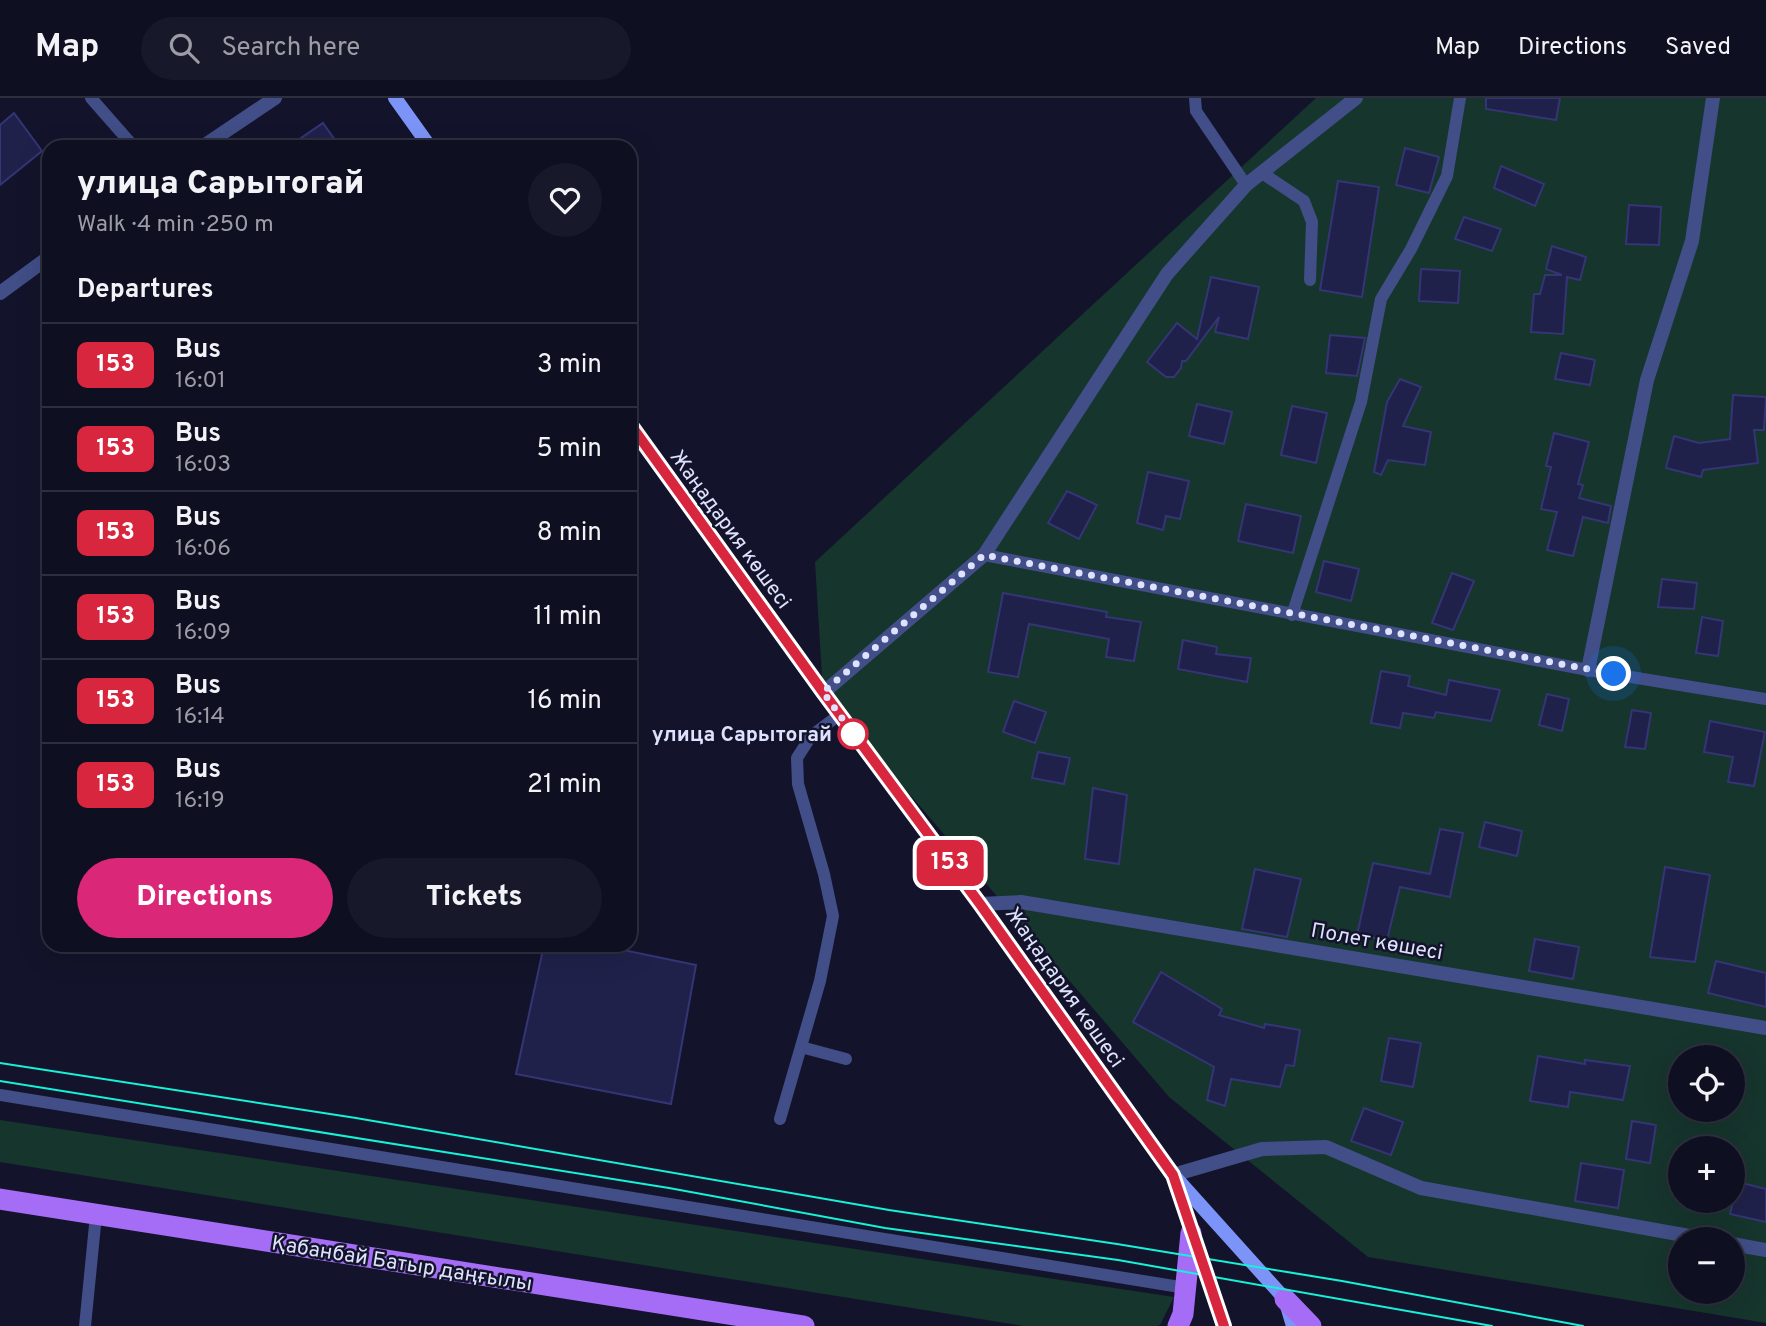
<!DOCTYPE html>
<meta charset="utf-8">
<style>
body{margin:0;font-family:Overpass,sans-serif;background:#171829;color:#f1f3f6;height:100vh;display:flex;flex-direction:column;font-size:26px;white-space:nowrap}
*{box-sizing:border-box;margin:0}
p{font-size:23px;color:#9b9ca5}
.icon{flex:none;width:38px;height:38px;fill:none;stroke:currentColor;stroke-width:2;stroke-linecap:round;stroke-linejoin:round}
.map{position:relative;flex:1;overflow:hidden}
.details{position:absolute;left:42px;top:42px;width:595px;height:812px;display:flex;flex-direction:column;background:#0e0f20;border-radius:21px;box-shadow:0 7px 28px #0002,0 0 0 2px #2e2f3e}
.details>*{flex:none}
.badge{padding:0 14px;border-radius:10px;font-size:24px;line-height:46px}
.controls{position:absolute;left:1668px;top:947px;display:grid;gap:14px}
.controls a{display:grid;place-items:center;width:77px;height:77px;border-radius:50%;background:#0e0f20;box-shadow:0 7px 28px #0002,0 0 0 2px #2e2f3e;font-size:35px}
.you{position:absolute;width:35px;height:35px;margin:-18px;border:5px solid #fff;border-radius:50%;background:#1a73e8;box-shadow:0 0 0 10px #1a73e833}
.map>.badge{position:absolute;translate:-50% -50%;box-shadow:0 0 0 4px #fff}
h2{padding:0 35px;font-size:26px;line-height:63px}
.round{display:grid;place-items:center;flex:none;width:74px;height:74px;border-radius:37px;background:#171829}
.overview{display:flex;align-items:center;justify-content:space-between;height:119px;padding:0 35px}
h1{font-size:33px;font-weight:800;line-height:52px}
.primary-button{display:flex;gap:14px;margin-top:auto;padding:14px 35px}
.primary-button a{flex:1;height:80px;border-radius:42px;background:#db2777;color:#fff;font-size:28px;font-weight:800;line-height:80px;text-align:center}
.primary-button a+a{background:#171829;color:#f1f3f6}
ul{padding:0;list-style:none}
li{display:flex;align-items:center;gap:21px;height:84px;padding:0 35px;border-top:2px solid #2e2f3e}
li div{flex:1}
li b{display:block;font-size:26px}
li em{font-style:normal}
li .badge{min-width:77px;font-weight:700;text-align:center}
header{display:flex;align-items:center;gap:42px;box-sizing:border-box;height:98px;padding:0 35px;background:#0e0f20;border-bottom:2px solid #2e2f3e}
header strong{font-size:33px}
nav{display:flex;gap:38px;margin-inline-start:auto;font-size:24px}
.search{width:490px;height:63px;background:#171829;display:flex;align-items:center;gap:18px;box-sizing:border-box;padding:0 24px;border-radius:38px;color:#9b9ca5;font-size:26px}
.map>svg:first-child{display:block}
.green{fill:#16352d;fill-rule:evenodd}
.building{fill:#20214b;stroke:#343575;stroke-width:2}
.lines{fill:none;stroke-linecap:round;stroke-linejoin:round}
.lane{stroke:#414e87;stroke-width:12}
.street{stroke:#414e87;stroke-width:14}
.secondary{stroke:#7c94f7;stroke-width:14}
.primary{stroke:#a56df6;stroke-width:21}
.tram{stroke:#17f1d7;stroke-width:2}
.line-casing{stroke:#fff;stroke-width:16}
.line{stroke:#d7263d;stroke-width:10}
.walk{stroke:#dfe2fd;stroke-width:7;stroke-dasharray:0 12.6}
.stop-dot{fill:#fff;stroke:#d7263d;stroke-width:3.5}
.labels{text-anchor:middle;stroke-width:5;stroke-linejoin:round;paint-order:stroke}
.street-label{font-size:21px;fill:#dfe2fd;stroke:#13142b}
.stop-label{font-size:21px;font-weight:bold;fill:#dfe2fd;stroke:#13142b;text-anchor:end}
</style>
<header>
<strong>Map</strong>
<div class="search"><svg class="icon" aria-label="search" viewBox="0 0 24 24"><circle cx="10" cy="10" r="6"/><path d="M15 15l6 6"/></svg>Search here</div>
<nav><a>Map</a><a>Directions</a><a>Saved</a></nav>
</header>
<div class="map">
<svg width="1766" height="1228" viewBox="0 0 1766 1228">
<rect width="100%" height="100%" fill="#13142b"/>
<g class="green">
<path d="M 1316,0 L 1766,0 L 1766,1225 L 1368,1159 L 1169,999 L 823,595 L 815,464 ZM 1680,959 L 1732,959 L 1732,1012 L 1680,1012 ZM 1680,1050 L 1732,1050 L 1732,1102 L 1680,1102 ZM 1680,1141 L 1732,1141 L 1732,1194 L 1680,1194 Z"/>
<path d="M 0,1022 L 1174,1199 L 1160,1227 L 1157,1228 L 1024,1228 L 0,1064 Z"/>
</g>
<g class="building">
<path d="M 1486,0 L 1560,0 L 1556,22 L 1486,11 Z"/>
<path d="M 14,15 L 42,53 L 0,87 L 0,27 Z"/>
<path d="M 323,25 L 340,49 L 288,49 Z"/>
<path d="M 1405,50 L 1439,59 L 1429,95 L 1396,87 Z"/>
<path d="M 1501,68 L 1544,86 L 1535,108 L 1494,90 Z"/>
<path d="M 1338,83 L 1379,89 L 1362,199 L 1320,192 Z"/>
<path d="M 1629,107 L 1661,109 L 1659,147 L 1626,146 Z"/>
<path d="M 1464,119 L 1501,131 L 1492,153 L 1455,141 Z"/>
<path d="M 1552,148 L 1586,159 L 1580,182 L 1567,179 L 1563,236 L 1531,234 L 1534,196 L 1540,196 L 1545,177 L 1562,177 L 1546,171 Z"/>
<path d="M 1421,171 L 1460,173 L 1458,205 L 1419,203 Z"/>
<path d="M 1211,179 L 1259,189 L 1248,241 L 1215,234 L 1219,219 L 1186,263 L 1182,263 L 1181,270 L 1174,279 L 1166,279 L 1147,264 L 1177,225 L 1197,241 Z"/>
<path d="M 1330,237 L 1365,240 L 1357,278 L 1326,275 Z"/>
<path d="M 1561,255 L 1595,262 L 1590,287 L 1555,281 Z"/>
<path d="M 1400,281 L 1421,289 L 1403,328 L 1431,334 L 1425,367 L 1388,362 L 1381,377 L 1374,374 L 1387,304 Z"/>
<path d="M 1733,297 L 1766,299 L 1764,332 L 1754,332 L 1758,365 L 1703,372 L 1701,379 L 1666,370 L 1674,338 L 1699,345 L 1730,341 Z"/>
<path d="M 1197,306 L 1232,314 L 1224,346 L 1189,338 Z"/>
<path d="M 1292,308 L 1327,315 L 1316,365 L 1281,357 Z"/>
<path d="M 1554,335 L 1589,344 L 1578,386 L 1583,387 L 1579,400 L 1611,408 L 1608,425 L 1583,419 L 1573,458 L 1547,452 L 1557,414 L 1541,411 L 1551,369 L 1546,368 Z"/>
<path d="M 1148,374 L 1189,383 L 1180,421 L 1166,418 L 1163,432 L 1137,425 Z"/>
<path d="M 1067,393 L 1097,407 L 1079,441 L 1048,425 Z"/>
<path d="M 1246,406 L 1301,418 L 1293,455 L 1238,443 Z"/>
<path d="M 1324,463 L 1359,471 L 1351,503 L 1316,494 Z"/>
<path d="M 1452,475 L 1474,483 L 1453,532 L 1432,525 Z"/>
<path d="M 1662,481 L 1697,485 L 1694,511 L 1658,509 Z"/>
<path d="M 1003,495 L 1107,514 L 1106,519 L 1141,524 L 1134,563 L 1106,559 L 1109,541 L 1029,526 L 1018,579 L 988,574 Z"/>
<path d="M 1702,519 L 1723,523 L 1718,558 L 1696,555 Z"/>
<path d="M 1183,542 L 1217,549 L 1216,556 L 1251,560 L 1247,584 L 1178,571 Z"/>
<path d="M 1381,573 L 1410,578 L 1408,588 L 1446,597 L 1449,582 L 1500,592 L 1491,623 L 1436,614 L 1434,620 L 1403,615 L 1400,630 L 1371,625 Z"/>
<path d="M 1547,596 L 1569,601 L 1562,633 L 1539,627 Z"/>
<path d="M 1014,603 L 1046,614 L 1035,645 L 1003,634 Z"/>
<path d="M 1632,612 L 1651,615 L 1645,651 L 1625,649 Z"/>
<path d="M 1710,623 L 1765,634 L 1754,688 L 1728,684 L 1733,659 L 1704,654 Z"/>
<path d="M 1038,654 L 1070,660 L 1064,686 L 1032,680 Z"/>
<path d="M 1093,690 L 1127,697 L 1119,766 L 1085,761 Z"/>
<path d="M 1485,724 L 1522,733 L 1517,758 L 1479,749 Z"/>
<path d="M 1440,731 L 1463,735 L 1450,799 L 1400,789 L 1387,842 L 1357,837 L 1373,765 L 1430,776 Z"/>
<path d="M 1665,769 L 1710,777 L 1695,864 L 1650,859 Z"/>
<path d="M 1255,771 L 1301,781 L 1287,839 L 1242,831 Z"/>
<path d="M 1535,841 L 1579,849 L 1573,881 L 1529,873 Z"/>
<path d="M 544,847 L 599,847 L 696,867 L 671,1006 L 516,976 Z"/>
<path d="M 1716,863 L 1766,875 L 1766,909 L 1708,895 Z"/>
<path d="M 1161,874 L 1222,911 L 1219,917 L 1264,930 L 1265,926 L 1300,932 L 1294,968 L 1286,967 L 1280,989 L 1231,981 L 1225,1008 L 1207,1002 L 1214,969 L 1133,924 Z"/>
<path d="M 1389,940 L 1421,945 L 1413,989 L 1381,983 Z"/>
<path d="M 1538,958 L 1585,966 L 1585,962 L 1630,968 L 1623,1002 L 1570,994 L 1568,1009 L 1530,1003 Z"/>
<path d="M 1364,1010 L 1403,1024 L 1391,1057 L 1351,1043 Z"/>
<path d="M 1632,1023 L 1656,1027 L 1650,1065 L 1626,1061 Z"/>
<path d="M 1581,1065 L 1624,1072 L 1618,1110 L 1575,1103 Z"/>
<path d="M 1738,1084 L 1766,1091 L 1766,1124 L 1730,1116 Z"/>
</g>
<g class="lines">
<g class="lane">
<path d="M 91,0 L 134,49"/>
<path d="M 1195,0 L 1196,13 L 1246,87"/>
<path d="M 1262,75 L 1304,103 L 1312,124 L 1310,182"/>
<path d="M 984,457 L 1588,572 L 1766,601"/>
<path d="M 1292,517 L 1361,304 L 1381,201 L 1411,151 L 1447,78 L 1460,0"/>
<path d="M 801,949 L 846,961"/>
<path d="M 0,997 L 1186,1190"/>
<path d="M 780,1021 L 820,883 L 833,818 L 824,776 L 798,686 L 797,660 L 811,638 L 839,617"/>
<path d="M 85,1228 L 96,1117"/>
</g>
<g class="street">
<path d="M 202,49 L 275,0"/>
<path d="M 0,195 L 49,159"/>
<path d="M 1588,572 L 1647,282 L 1692,143 L 1713,0"/>
<path d="M 823,595 L 984,457 L 1167,176 L 1246,87 L 1356,0"/>
<path d="M 980,806 L 1021,804 L 1766,930"/>
<path d="M 1173,1077 L 1262,1051 L 1326,1049 L 1421,1090 L 1706,1141"/>
<path d="M 1732,1146 L 1766,1152"/>
</g>
<g class="secondary">
<path d="M 395,0 L 430,49"/>
<path d="M 630,326 L 823,595 L 980,806 L 1173,1077 L 1224,1228"/>
<path d="M 1176,1080 L 1285,1201 L 1293,1228"/>
</g>
<g class="primary">
<path d="M 0,1101 L 804,1228"/>
<path d="M 1285,1201 L 1311,1228"/>
<path d="M 1178,1228 L 1183,1216 L 1191,1135"/>
</g>
<g class="tram">
<path d="M 0,965 L 356,1020 L 889,1112 L 1117,1146 L 1342,1183 L 1583,1228"/>
<path d="M 0,983 L 669,1090 L 885,1130 L 1118,1162 L 1492,1228"/>
</g>
</g>
<g class="lines">
<defs>
<path id="line" d="M 630,326 L 823,594 L 980,806 L 1173,1077 L 1224,1228"/>
</defs>
<use href="#line" class="line-casing"/>
<use href="#line" class="line"/>
<path class="walk" d="M 853,636 L 855,638 L 823,594 L 984,457 L 1614,576"/>
</g>
<circle class="stop-dot" cx="853" cy="636" r="14"/>
<g class="labels">
<g class="street-label">
<text transform="translate(731 431) rotate(54)" y="7">Жаңадария көшесі</text>
<text transform="translate(1377 843) rotate(10)" y="7">Полет көшесі</text>
<text transform="translate(1065 889) rotate(55)" y="7">Жаңадария көшесі</text>
<text transform="translate(402 1165) rotate(9)" y="7">Қабанбай Батыр даңғылы</text>
</g>
<g class="stop-label">
<text x="832" y="643">улица Сарытогай</text>
</g>
</g>
</svg>
<div class="controls">
<a><svg class="icon" aria-label="locate" viewBox="0 0 24 24"><circle cx="12" cy="12" r="6"/><path d="M12 2v4M12 18v4M2 12h4M18 12h4"/></svg></a>
<a>+</a>
<a>−</a>
</div>
<div class="you" style="left:1614px;top:576px"></div>
<b class="badge" style="left:950px;top:765px;background:#d7263d;color:#fff">153</b>
<section class="details">
<div class="overview"><div><h1>улица Сарытогай</h1><p>Walk · 4 min · 250 m</p></div><a class="round"><svg class="icon" aria-label="heart" viewBox="0 0 24 24"><path d="M12 20l-8-8c-3-5 5-10 8-4 3-6 11-1 8 4z"/></svg></a></div>
<h2>Departures</h2>
<ul>
<li><span class="badge" style="background:#d7263d;color:#fff">153</span><div><b>Bus</b><p>16:01</p></div><em>3 min</em></li>
<li><span class="badge" style="background:#d7263d;color:#fff">153</span><div><b>Bus</b><p>16:03</p></div><em>5 min</em></li>
<li><span class="badge" style="background:#d7263d;color:#fff">153</span><div><b>Bus</b><p>16:06</p></div><em>8 min</em></li>
<li><span class="badge" style="background:#d7263d;color:#fff">153</span><div><b>Bus</b><p>16:09</p></div><em>11 min</em></li>
<li><span class="badge" style="background:#d7263d;color:#fff">153</span><div><b>Bus</b><p>16:14</p></div><em>16 min</em></li>
<li><span class="badge" style="background:#d7263d;color:#fff">153</span><div><b>Bus</b><p>16:19</p></div><em>21 min</em></li>
</ul>
<div class="primary-button"><a>Directions</a><a>Tickets</a></div>
</section>
</div>
